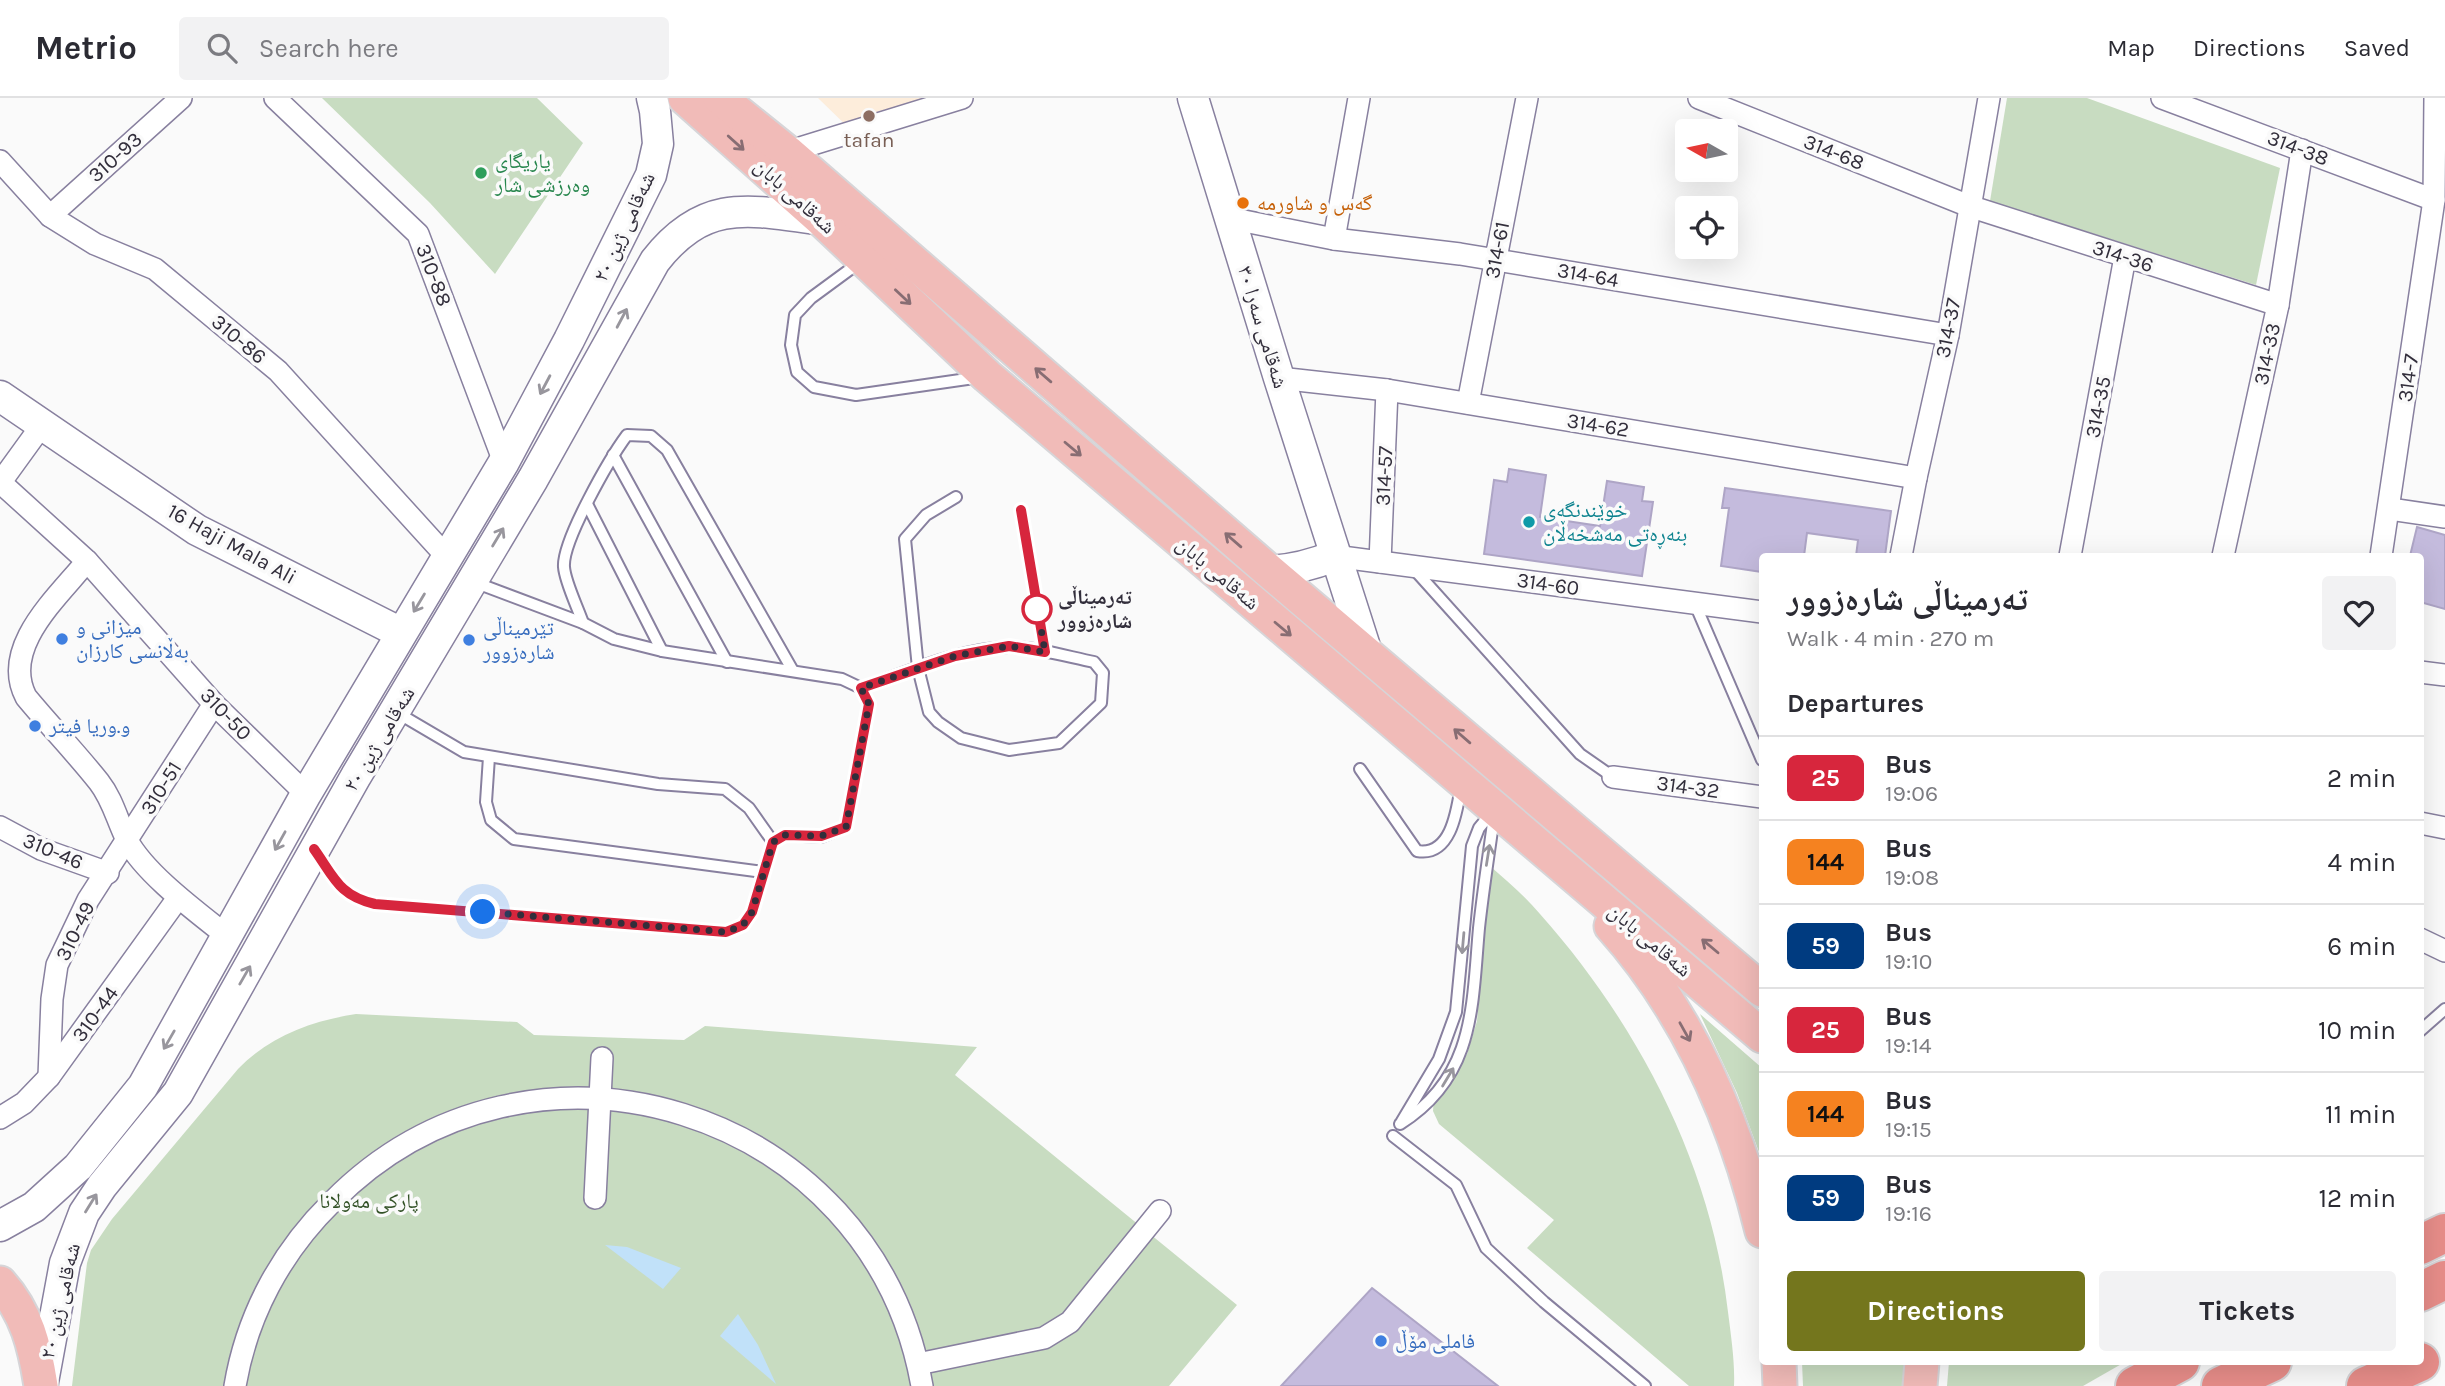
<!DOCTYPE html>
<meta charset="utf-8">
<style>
body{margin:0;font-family:Karla,"Noto Naskh Arabic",sans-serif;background:#f2f2f3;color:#2b2b33;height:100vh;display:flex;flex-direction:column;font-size:26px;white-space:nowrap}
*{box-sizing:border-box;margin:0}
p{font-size:23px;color:#7c7c81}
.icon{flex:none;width:38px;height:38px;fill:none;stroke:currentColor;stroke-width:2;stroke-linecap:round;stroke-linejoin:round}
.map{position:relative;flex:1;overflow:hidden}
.sheet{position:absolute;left:1759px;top:455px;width:665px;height:812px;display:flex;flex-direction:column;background:#fff;border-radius:7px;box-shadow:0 7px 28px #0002}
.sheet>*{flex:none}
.badge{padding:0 14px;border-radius:10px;font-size:24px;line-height:46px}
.needle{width:46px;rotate:279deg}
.controls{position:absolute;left:1675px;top:21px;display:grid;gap:14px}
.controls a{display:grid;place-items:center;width:63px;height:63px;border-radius:7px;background:#fff;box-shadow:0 7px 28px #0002;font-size:35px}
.you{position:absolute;width:35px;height:35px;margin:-18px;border:5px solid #fff;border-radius:50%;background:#1a73e8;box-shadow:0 0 0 10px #1a73e833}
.map>.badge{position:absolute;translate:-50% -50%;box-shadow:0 0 0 4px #fff}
h2{padding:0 28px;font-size:26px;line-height:63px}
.round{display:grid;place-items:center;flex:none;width:74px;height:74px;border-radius:7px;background:#f2f2f3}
.overview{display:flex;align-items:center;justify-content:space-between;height:119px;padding:0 28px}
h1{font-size:33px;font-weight:700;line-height:52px}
.action{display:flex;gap:14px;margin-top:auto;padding:14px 28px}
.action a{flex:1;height:80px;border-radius:7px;background:#74761d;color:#fff;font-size:28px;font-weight:700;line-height:80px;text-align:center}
.action a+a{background:#f2f2f3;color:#2b2b33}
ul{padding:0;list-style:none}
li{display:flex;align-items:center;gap:21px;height:84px;padding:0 28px;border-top:2px solid #e1e1e2}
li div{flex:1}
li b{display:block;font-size:26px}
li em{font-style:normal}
li .badge{min-width:77px;font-weight:700;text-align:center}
header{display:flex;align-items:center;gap:42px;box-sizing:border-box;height:98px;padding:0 35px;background:#fff;border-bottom:2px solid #e1e1e2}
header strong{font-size:33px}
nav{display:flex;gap:38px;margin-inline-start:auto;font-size:24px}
.search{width:490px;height:63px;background:#f2f2f3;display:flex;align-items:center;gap:18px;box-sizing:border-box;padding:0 24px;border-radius:7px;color:#7c7c81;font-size:26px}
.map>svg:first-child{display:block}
.education{fill:#fdeddb}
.green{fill:#c8dcc1}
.water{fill:#c1e1f9}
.building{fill:#c4bbdd;stroke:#aea5c6;stroke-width:2}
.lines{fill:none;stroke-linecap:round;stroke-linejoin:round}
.lane-casing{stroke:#88809f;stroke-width:14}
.street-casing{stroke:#88809f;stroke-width:24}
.secondary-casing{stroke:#88809f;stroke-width:33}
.primary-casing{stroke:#d6d5d8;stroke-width:37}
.highway-casing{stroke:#d6d5d8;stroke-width:42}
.lane{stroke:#fff;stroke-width:10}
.street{stroke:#fff;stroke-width:21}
.secondary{stroke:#fff;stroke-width:30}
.primary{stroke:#f1bbb8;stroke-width:33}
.highway{stroke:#e78d89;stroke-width:38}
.oneway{stroke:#886d73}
.oneway2{stroke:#98969d}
.line-casing{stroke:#fff;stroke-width:16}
.line{stroke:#d7263d;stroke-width:10}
.walk{stroke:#322e3b;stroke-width:7;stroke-dasharray:0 12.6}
.education-dot{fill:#8d6e63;stroke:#fafafa;stroke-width:2.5}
.leisure-dot{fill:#2e9e5b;stroke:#fafafa;stroke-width:2.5}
.food-dot{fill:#e8710a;stroke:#fafafa;stroke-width:2.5}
.culture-dot{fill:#0f9aa8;stroke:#fafafa;stroke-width:2.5}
.stop-dot{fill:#fff;stroke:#d7263d;stroke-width:3.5}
.shop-dot{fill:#3f7fe0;stroke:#fafafa;stroke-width:2.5}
.labels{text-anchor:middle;stroke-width:7;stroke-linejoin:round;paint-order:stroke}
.education-label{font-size:21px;fill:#785e54;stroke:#fafafa}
.street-label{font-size:21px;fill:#322e3b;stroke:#fafafa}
.leisure-label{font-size:21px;fill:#27864d;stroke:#fafafa;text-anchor:start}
.food-label{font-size:21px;fill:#c56008;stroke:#fafafa;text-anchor:start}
.culture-label{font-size:21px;fill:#0d838f;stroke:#fafafa;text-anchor:start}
.stop-label{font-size:21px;font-weight:bold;fill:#322e3b;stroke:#fafafa;text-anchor:start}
.shop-label{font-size:21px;fill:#366cbe;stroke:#fafafa;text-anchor:start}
.park-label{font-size:21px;fill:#325126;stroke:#fafafa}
</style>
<header>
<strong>Metrio</strong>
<div class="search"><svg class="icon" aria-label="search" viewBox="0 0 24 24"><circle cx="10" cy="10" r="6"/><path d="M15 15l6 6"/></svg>Search here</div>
<nav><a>Map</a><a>Directions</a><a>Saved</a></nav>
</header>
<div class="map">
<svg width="2445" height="1288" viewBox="0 0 2445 1288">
<rect width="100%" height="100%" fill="#fafafa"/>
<path class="education" d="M 818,0 L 950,0 L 854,35 Z"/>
<g class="green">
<path d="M 322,0 L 537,0 L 583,45 L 495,176 L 430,105 Z"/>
<path d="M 2007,0 L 2087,0 L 2280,70 L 2256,187 L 1990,103 Z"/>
<path d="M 1490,768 C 1507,783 1525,798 1540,816 C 1638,926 1711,1066 1728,1214 C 1731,1238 1735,1264 1734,1288 L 1689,1288 L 1527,1150 L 1554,1122 L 1439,1026 L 1433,1013 L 1434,1000 L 1467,956 L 1477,923 Z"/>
<path d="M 356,916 L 517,924 L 534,937 L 684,942 L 705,928 L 977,949 L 955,977 L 1237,1207 L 1169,1288 L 72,1288 L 87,1165 L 91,1152 L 112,1121 L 238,971 C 270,938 311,923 356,916 Z"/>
<path d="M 1700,916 L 1762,970 L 1762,1062 L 1737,995 Z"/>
<path d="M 1802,1264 L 1907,1264 L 1904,1288 L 1803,1288 Z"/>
<path d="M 1949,1264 L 2125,1264 L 2083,1288 L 1947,1288 Z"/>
</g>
<g class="water">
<path d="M 605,1147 L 627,1149 L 681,1170 L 663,1191 Z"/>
<path d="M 738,1216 L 758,1247 L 776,1286 L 720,1238 Z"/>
</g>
<g class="building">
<path d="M 1509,371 L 1546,377 L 1540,419 L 1600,428 L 1607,383 L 1644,389 L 1642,403 L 1653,404 L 1642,478 L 1484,456 L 1494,382 L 1507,384 Z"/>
<path d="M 1725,390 L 1891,413 L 1885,458 L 1856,458 L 1858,442 L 1807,435 L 1804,458 L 1762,458 L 1762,474 L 1721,468 L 1729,410 L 1722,410 Z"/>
<path d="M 2417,429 L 2445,437 L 2445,511 L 2420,504 L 2420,458 L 2410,458 Z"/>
<path d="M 1372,1190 L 1498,1288 L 1281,1288 Z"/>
</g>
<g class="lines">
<defs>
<g id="lane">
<path d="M 860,164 L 811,200 L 795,217 L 791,247 L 797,274 L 814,289 L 856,297 L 981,279"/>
<path d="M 613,357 L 727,564"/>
<path d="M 587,406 L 662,553"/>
<path d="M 1021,412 L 1045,554"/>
<path d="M 1413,470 L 1580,656 L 1613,679"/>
<path d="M 1695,506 L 1762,662"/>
<path d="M 583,525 C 578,510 565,484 564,469 C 562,443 610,360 627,337 L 651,338 L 667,352 L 793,573"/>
<path d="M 861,590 C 908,574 957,551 1008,549 C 1031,548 1069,559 1094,564 L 1103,575 L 1101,605 L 1059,645 L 1009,652 L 961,640 L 938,624 L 929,614 L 918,570 L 905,441 L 926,417 L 956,399"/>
<path d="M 396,614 L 464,654 L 658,686 L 725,691 L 749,710 L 773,744"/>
<path d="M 489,659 L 486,704 L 491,722 L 514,741 L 763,774"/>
<path d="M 1360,671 L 1417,753 C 1451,759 1457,713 1461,688"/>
<path d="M 318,756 C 336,782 342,799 375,806 L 726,834 L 743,827 L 752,814 L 773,744 L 785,737 L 821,739 L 846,729 L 869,606 L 861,590 L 842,581 L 662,553 L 614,541 L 583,525 L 474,484"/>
<path d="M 2420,933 L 2445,911"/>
<path d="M 1402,1023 L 1439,961 L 1456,914 L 1472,748 L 1479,730 L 1493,713"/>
<path d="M 1400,1026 C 1475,979 1472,909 1479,830 C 1483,793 1489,755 1494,718"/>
<path d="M 1393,1038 L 1456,1087 L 1486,1150 L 1544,1204 L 1645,1288"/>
</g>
<g id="street">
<path d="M 275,0 L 418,136 L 504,364"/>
<path d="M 1699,0 L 1969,108 L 2278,207"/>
<path d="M 2162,0 L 2434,102"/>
<path d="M 787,54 L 962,0"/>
<path d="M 0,63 L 50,118 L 95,146 L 155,171 L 278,273 L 447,459"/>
<path d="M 50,118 L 181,0"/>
<path d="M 1229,120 L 1334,141 L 1460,156 L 1948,237"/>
<path d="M 1334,141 L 1359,0"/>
<path d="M 1279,280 L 1387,292 L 1916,380"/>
<path d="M 1468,305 L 1527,0"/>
<path d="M 0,384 L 87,463 L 214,606 L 306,696"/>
<path d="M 0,385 L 42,327"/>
<path d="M 2390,411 L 2445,419"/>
<path d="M 1334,458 L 1762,514"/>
<path d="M 1901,458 L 1916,380 L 1948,237 L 1989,0"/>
<path d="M 2070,458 L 2125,159"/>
<path d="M 2223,458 L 2278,207 L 2302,52"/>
<path d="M 2381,458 L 2434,102 L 2435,0"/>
<path d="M 87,463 C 58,499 0,549 26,599 C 50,628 76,655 99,684 C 113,702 117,722 127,742 C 145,776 197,814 227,838"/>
<path d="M 1380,464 L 1387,292"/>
<path d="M 2420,574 L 2445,577"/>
<path d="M 1613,679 L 1762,699"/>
<path d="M 2420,725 L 2445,730"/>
<path d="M 0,729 L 41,751 L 108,775"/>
<path d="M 2420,841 L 2445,853"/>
<path d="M 49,979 L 52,901 L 57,867 L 88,802 L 214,606"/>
<path d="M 0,1020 L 24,1005 L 49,979 L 178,800"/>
<path d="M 595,1100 L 602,960"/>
<path d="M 918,1266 L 1044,1240 L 1070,1224 L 1160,1113"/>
<path d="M 235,1288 C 247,1217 281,1154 332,1104 C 530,903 873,1010 922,1288"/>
</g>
<g id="secondary">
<path d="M 1193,0 L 1279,280 L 1367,555"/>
<path d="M 0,298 L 197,432 L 401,535"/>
<path d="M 1269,473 C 1293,472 1312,467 1334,458"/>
<path d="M 0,1128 L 34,1109 L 78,1069 L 143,988 L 306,696 L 504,364 L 569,242 L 651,77 L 658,46 L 655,13 L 652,0"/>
<path d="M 43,1284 L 65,1165 L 84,1115 L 102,1088 L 178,995 L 356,678 L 533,381 L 655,163 C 705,99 750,112 822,122"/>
</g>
<g id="primary">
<path d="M 685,0 L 822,122 L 987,278 L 1762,938"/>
<path d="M 720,0 L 787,54 L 1269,473 L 1762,892"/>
<path d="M 1611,828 C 1688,914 1735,1022 1762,1133"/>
<path d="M 0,1185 C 27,1215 35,1249 41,1288"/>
<path d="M 1779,1264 L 1780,1288"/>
<path d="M 1920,1288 L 1922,1264"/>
</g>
<g id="highway">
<path d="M 2420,1147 L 2445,1135"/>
<path d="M 2420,1194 L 2445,1182"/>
<path d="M 2135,1288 L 2180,1264"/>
<path d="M 2221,1288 L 2272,1264"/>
<path d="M 2366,1288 L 2420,1264"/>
</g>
</defs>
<use href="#lane" class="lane-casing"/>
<use href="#street" class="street-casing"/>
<use href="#secondary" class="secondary-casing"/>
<use href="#primary" class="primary-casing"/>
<use href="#highway" class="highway-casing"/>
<use href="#lane" class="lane"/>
<use href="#street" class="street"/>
<use href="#secondary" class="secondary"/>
<use href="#primary" class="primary"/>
<use href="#highway" class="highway"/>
</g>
<defs><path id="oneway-shaft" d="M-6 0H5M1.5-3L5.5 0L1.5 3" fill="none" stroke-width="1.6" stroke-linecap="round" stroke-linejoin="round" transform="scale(1.75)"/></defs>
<g class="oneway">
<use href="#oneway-shaft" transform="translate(736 45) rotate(42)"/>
<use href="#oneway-shaft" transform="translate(903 199) rotate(43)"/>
<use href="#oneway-shaft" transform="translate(1043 277) rotate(-139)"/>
<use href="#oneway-shaft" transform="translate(1073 351) rotate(40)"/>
<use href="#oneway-shaft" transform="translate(1233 442) rotate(-139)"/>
<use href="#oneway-shaft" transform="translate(1283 531) rotate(40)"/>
<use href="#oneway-shaft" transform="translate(1462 638) rotate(-139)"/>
<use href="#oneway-shaft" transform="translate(1710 848) rotate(-140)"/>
<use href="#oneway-shaft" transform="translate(1685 934) rotate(61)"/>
</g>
<g class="oneway2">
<use href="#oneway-shaft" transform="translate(622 220) rotate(-62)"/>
<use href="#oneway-shaft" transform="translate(545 287) rotate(118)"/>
<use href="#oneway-shaft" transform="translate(498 439) rotate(-59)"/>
<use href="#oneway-shaft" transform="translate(419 505) rotate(121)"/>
<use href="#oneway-shaft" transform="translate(280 743) rotate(119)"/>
<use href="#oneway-shaft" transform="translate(1488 757) rotate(-81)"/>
<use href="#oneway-shaft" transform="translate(1463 845) rotate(95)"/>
<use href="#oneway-shaft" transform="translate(245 877) rotate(-60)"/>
<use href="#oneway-shaft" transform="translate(169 942) rotate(120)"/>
<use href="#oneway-shaft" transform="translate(1448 979) rotate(-59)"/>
<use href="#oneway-shaft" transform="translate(91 1105) rotate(-58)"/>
</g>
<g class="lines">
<defs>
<path id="line" d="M 314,751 C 334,779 339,798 375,806 L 726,834 L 743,827 L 752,814 L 773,744 L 785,737 L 821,738 L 846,729 L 869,606 L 861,590 L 955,558 L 1009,548 L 1045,554 L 1021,412"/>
</defs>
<use href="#line" class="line-casing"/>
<use href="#line" class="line"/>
<path class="walk" d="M 483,814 L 726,834 L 743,827 L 752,814 L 773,744 L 785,737 L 821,738 L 846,729 L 869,606 L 861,590 L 955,558 L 1009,548 L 1045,554 L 1037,507 L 1037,511"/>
</g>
<circle class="education-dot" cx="869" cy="18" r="7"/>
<circle class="leisure-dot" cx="481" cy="75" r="7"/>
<circle class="food-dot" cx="1243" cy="105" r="7"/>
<circle class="culture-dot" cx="1529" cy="424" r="7"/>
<circle class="stop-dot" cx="1037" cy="511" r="14"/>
<g class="shop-dot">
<circle cx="62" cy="541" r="7"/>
<circle cx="469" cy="542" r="7"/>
<circle cx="35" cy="628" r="7"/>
<circle cx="1381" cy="1243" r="7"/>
</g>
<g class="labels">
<g class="education-label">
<text x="869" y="49">tafan</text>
</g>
<g class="street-label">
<text transform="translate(2298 50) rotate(21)" y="7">314-38</text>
<text transform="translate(1834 54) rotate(22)" y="7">314-68</text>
<text transform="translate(115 59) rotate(-42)" y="7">310-93</text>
<text transform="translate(795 98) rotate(42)" y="7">شەقامی بابان</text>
<text transform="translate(624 129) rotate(-65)" y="7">شەقامی ژین ٢٠</text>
<text transform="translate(1497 152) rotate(-79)" y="7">314-61</text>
<text transform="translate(2123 158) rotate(18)" y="7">314-36</text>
<text transform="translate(434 177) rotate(69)" y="7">310-88</text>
<text transform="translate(1588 177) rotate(10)" y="7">314-64</text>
<text transform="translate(1263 229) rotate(73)" y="7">شەقامی سەرا ٣٠</text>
<text transform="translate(1948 230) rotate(-79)" y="7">314-37</text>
<text transform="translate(239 241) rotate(40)" y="7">310-86</text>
<text transform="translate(2267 256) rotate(-78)" y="7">314-33</text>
<text transform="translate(2408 280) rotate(-82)" y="7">314-7</text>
<text transform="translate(2098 309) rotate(-79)" y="7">314-35</text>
<text transform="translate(1598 327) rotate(9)" y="7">314-62</text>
<text transform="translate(1384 378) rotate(-87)" y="7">314-57</text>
<text transform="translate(232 446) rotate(29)" y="7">16 Haji Mala Ali</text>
<text transform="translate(1218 475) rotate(40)" y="7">شەقامی بابان</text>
<text transform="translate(1548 486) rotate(8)" y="7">314-60</text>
<text transform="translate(226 616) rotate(46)" y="7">310-50</text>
<text transform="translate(379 641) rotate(-59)" y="7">شەقامی ژین ٢٠</text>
<text transform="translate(1688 689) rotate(8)" y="7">314-32</text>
<text transform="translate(161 690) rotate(-58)" y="7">310-51</text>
<text transform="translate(53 753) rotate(23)" y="7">310-46</text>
<text transform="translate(75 833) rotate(-64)" y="7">310-49</text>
<text transform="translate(1650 842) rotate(40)" y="7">شەقامی بابان</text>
<text transform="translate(95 916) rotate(-54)" y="7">310-44</text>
<text transform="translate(60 1203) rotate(-77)" y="7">شەقامی ژین ٢٠</text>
</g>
<g class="leisure-label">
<text x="495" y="70">یاریگای<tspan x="495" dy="24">وەرزشی شار</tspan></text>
</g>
<g class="food-label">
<text x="1257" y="112">گەس و شاورمە</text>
</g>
<g class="culture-label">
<text x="1543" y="419">خوێندنگەی<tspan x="1543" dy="24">بنەڕەتی مەشخەڵان</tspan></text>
</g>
<g class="stop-label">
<text x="1058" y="506">تەرمیناڵی<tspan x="1058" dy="24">شارەزوور</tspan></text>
</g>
<g class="shop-label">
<text x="76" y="536">میزانی و<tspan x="76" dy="24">بەڵانسی کارزان</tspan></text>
<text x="483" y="537">تێرمیناڵی<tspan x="483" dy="24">شارەزوور</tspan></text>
<text x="49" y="635">و.وريا فيتر</text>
<text x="1395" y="1250">فاملی مۆڵ</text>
</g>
<g class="park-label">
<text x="369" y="1110">پارکی مەولانا</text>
</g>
</g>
</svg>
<div class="controls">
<a><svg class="needle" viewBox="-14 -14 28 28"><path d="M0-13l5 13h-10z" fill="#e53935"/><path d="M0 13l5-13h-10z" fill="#7c7c81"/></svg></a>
<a><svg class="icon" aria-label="locate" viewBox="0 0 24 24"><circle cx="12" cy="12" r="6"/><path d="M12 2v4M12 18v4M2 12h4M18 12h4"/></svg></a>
</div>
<div class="you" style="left:483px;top:814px"></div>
<section class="sheet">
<div class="overview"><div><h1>تەرمیناڵی شارەزوور</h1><p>Walk · 4 min · 270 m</p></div><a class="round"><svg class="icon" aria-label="heart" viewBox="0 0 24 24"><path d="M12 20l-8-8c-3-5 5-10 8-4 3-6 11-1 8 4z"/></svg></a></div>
<h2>Departures</h2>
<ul>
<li><span class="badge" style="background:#d7263d;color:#fff">25</span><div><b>Bus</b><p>19:06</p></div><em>2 min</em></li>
<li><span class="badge" style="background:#f58220;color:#111">144</span><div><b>Bus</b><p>19:08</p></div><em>4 min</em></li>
<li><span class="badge" style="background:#003b80;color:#fff">59</span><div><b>Bus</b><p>19:10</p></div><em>6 min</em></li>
<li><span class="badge" style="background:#d7263d;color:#fff">25</span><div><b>Bus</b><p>19:14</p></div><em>10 min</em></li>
<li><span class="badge" style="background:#f58220;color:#111">144</span><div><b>Bus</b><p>19:15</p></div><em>11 min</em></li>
<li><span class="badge" style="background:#003b80;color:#fff">59</span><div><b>Bus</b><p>19:16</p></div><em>12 min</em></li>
</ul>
<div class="action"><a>Directions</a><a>Tickets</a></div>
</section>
</div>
